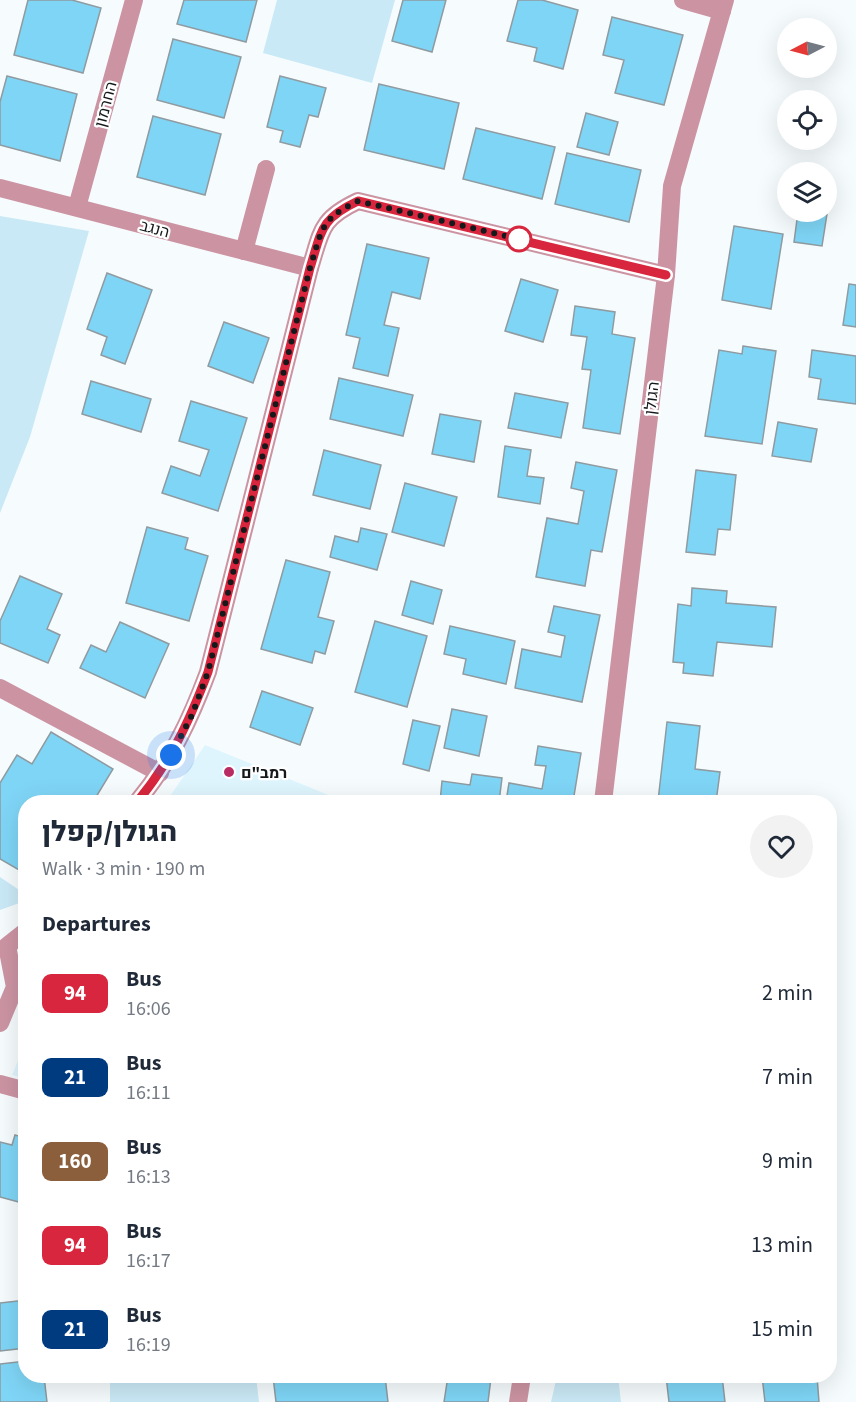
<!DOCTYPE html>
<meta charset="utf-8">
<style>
body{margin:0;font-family:"Source Sans 3",Heebo,sans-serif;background:#f2f2f3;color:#1f2937;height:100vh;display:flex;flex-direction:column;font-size:22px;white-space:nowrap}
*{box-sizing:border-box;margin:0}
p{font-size:20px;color:#747a83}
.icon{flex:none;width:33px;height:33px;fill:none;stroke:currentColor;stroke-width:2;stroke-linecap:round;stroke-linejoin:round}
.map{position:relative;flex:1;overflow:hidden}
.details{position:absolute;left:18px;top:795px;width:819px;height:588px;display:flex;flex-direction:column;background:#fff;border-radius:24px;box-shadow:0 6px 24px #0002}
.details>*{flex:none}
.badge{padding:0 12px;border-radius:9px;font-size:21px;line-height:39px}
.needle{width:39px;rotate:264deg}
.buttons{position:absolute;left:777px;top:18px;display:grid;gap:12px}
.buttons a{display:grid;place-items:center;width:60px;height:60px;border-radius:50%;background:#fff;box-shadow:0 6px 24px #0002;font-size:30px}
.you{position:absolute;width:30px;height:30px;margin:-15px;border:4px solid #fff;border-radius:50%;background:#1a73e8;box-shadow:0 0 0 9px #1a73e833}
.map>.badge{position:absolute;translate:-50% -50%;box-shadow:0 0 0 3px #fff}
h2{padding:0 24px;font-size:22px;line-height:54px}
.round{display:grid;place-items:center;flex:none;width:63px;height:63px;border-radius:32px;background:#f2f2f3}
.headline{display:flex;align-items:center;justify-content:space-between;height:102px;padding:0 24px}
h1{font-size:28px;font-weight:800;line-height:45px}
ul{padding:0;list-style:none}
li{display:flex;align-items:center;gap:18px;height:84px;padding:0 24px}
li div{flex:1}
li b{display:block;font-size:22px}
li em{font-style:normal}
li .badge{min-width:66px;font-weight:700;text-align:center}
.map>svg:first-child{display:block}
.built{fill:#dff5fe}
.green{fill:#cae9f6}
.building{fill:#7fd5f6;stroke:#8f9ba0;stroke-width:1.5}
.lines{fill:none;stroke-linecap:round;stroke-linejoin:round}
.minor{stroke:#cc94a3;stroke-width:18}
.line-casing{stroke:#fff;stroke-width:14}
.line{stroke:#d7263d;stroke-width:9}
.walk{stroke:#15191b;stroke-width:6;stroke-dasharray:0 10.8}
.stop-dot{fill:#fff;stroke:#d7263d;stroke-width:3}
.poi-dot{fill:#b82c63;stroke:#fff;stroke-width:2}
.labels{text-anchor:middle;stroke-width:4.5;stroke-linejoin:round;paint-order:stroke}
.street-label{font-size:16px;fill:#15191b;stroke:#fff}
.poi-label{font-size:16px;font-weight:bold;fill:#15191b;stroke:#fff;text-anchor:start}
</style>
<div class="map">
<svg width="856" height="1402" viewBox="0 0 856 1402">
<rect width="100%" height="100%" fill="#f6fcfe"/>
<g class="built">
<path d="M 205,745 L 336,798 L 335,802 L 166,802 Z"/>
<path d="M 25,1044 L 25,1078 L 12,1075 Z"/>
</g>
<g class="green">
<path d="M 277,0 L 395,0 L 372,83 L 263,53 Z"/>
<path d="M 0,216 L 89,231 L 30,437 L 0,513 Z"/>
<path d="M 0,877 L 25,894 L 25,901 L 0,910 Z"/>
<path d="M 110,1376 L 256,1376 L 259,1402 L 110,1402 Z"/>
<path d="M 557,1376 L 618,1376 L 621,1402 L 551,1402 Z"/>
</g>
<g class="building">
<path d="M 28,0 L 72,0 L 101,8 L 83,73 L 14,55 Z"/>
<path d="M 184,0 L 257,0 L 246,42 L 177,24 Z"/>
<path d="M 403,0 L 446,0 L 432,52 L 392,41 Z"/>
<path d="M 518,0 L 542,0 L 578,10 L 563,69 L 534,61 L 537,48 L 507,41 Z"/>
<path d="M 612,17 L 683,35 L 664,105 L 615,93 L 624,60 L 603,55 Z"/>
<path d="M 173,39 L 241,57 L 224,118 L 157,100 Z"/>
<path d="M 7,76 L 77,94 L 60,161 L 0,145 L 0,102 Z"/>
<path d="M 280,76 L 326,88 L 318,117 L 309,115 L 300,147 L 280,142 L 283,131 L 267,127 Z"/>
<path d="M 379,84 L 459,103 L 444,169 L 364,150 Z"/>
<path d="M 586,113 L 618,122 L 609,155 L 577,147 Z"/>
<path d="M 153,116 L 221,134 L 205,195 L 137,177 Z"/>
<path d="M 476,128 L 555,147 L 542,199 L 463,179 Z"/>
<path d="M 567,153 L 641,170 L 629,222 L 555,204 Z"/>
<path d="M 798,212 L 827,214 L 822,246 L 794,242 Z"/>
<path d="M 734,226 L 783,234 L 771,309 L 722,300 Z"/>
<path d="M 367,244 L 429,258 L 420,299 L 392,292 L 384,325 L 399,328 L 388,376 L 353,368 L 360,338 L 346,335 Z"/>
<path d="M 107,273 L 152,290 L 125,364 L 101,355 L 107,337 L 87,329 Z"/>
<path d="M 521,279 L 558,290 L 543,342 L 505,331 Z"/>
<path d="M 849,284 L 856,285 L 856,327 L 843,325 Z"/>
<path d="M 575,306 L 615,312 L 612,334 L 635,338 L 620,434 L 583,428 L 591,370 L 582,369 L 587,337 L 571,335 Z"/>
<path d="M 224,322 L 269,338 L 253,383 L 208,366 Z"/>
<path d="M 743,346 L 776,351 L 762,444 L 705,436 L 719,350 L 742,354 Z"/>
<path d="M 812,350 L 856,356 L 856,404 L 818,399 L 821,379 L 809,377 Z"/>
<path d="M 339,378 L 413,395 L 403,436 L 330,419 Z"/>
<path d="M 91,381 L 151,399 L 141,432 L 82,414 Z"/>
<path d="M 515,393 L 568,403 L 561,438 L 508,428 Z"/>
<path d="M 191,401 L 247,418 L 218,511 L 162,493 L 171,466 L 200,476 L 209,450 L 179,441 Z"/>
<path d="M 440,414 L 481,421 L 474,462 L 432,454 Z"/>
<path d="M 778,422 L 817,429 L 811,462 L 772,456 Z"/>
<path d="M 505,446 L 531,450 L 527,476 L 544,478 L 540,504 L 498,497 Z"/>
<path d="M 324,450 L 381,465 L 370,509 L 313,495 Z"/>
<path d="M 576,462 L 617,470 L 602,552 L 591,550 L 585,586 L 536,577 L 547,518 L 578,524 L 584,491 L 571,488 Z"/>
<path d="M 696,470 L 736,475 L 730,530 L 718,529 L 715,555 L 686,552 Z"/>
<path d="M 405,483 L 457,497 L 444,546 L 392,532 Z"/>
<path d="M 147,527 L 188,538 L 185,549 L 208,556 L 189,621 L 126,603 Z"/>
<path d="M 361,528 L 387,534 L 377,570 L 330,557 L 335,536 L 358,542 Z"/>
<path d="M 286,560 L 330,572 L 318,617 L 334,621 L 325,654 L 315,651 L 312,663 L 261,649 Z"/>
<path d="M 20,576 L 62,594 L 47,629 L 60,635 L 48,663 L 0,643 L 0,621 Z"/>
<path d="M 411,581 L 442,590 L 433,624 L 402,615 Z"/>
<path d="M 692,588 L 727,591 L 726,603 L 776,607 L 772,647 L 717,642 L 713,676 L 683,673 L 684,663 L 673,662 L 678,604 L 691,606 Z"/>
<path d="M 554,606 L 600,615 L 582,702 L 515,688 L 522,649 L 561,657 L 565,636 L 548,632 Z"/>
<path d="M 375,621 L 427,636 L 407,707 L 355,692 Z"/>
<path d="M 120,622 L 169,644 L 145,698 L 80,668 L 91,645 L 106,652 Z"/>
<path d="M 450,626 L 515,641 L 506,684 L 463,674 L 466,659 L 444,654 Z"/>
<path d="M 262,691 L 313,708 L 300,745 L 250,727 Z"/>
<path d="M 452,709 L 487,716 L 479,756 L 444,748 Z"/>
<path d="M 413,720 L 440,726 L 429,771 L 403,764 Z"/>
<path d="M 667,722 L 700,726 L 695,769 L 720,772 L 716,802 L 658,801 Z"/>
<path d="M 51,732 L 113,769 L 93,802 L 26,802 L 26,874 L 0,859 L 0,783 L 17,755 L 32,764 Z"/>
<path d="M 538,746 L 581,753 L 573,802 L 506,802 L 509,783 L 542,789 L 546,766 L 535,765 Z"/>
<path d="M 472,774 L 502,778 L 499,802 L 440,802 L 442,781 L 470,785 Z"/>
<path d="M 830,916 L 833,916 L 830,946 Z"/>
<path d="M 15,1135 L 26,1138 L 26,1204 L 0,1197 L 0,1142 L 12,1145 Z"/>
<path d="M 26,1300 L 26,1348 L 0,1351 L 0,1303 Z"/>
<path d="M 26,1361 L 26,1376 L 44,1376 L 47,1402 L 0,1402 L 0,1364 Z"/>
<path d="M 273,1376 L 385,1376 L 388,1402 L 276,1402 Z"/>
<path d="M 448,1376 L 476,1376 L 491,1378 L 488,1402 L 444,1402 Z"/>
<path d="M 666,1376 L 722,1376 L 725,1402 L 669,1402 Z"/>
<path d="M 762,1376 L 817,1376 L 819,1402 L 765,1402 Z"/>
</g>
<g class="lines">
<g class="minor">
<path d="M 683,0 L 722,11"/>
<path d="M 0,188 L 310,268"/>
<path d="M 77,207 L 134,0"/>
<path d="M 244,251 L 266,169"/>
<path d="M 0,688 L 160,773"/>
<path d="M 137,802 C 170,762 190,721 208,672 L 310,268 C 322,230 320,219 358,201 L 666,275"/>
<path d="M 603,802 L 666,275 L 672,186 L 725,0"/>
<path d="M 0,1023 L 15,987 L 7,946 L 26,931"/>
<path d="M 0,1084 L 26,1091"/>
<path d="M 518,1402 L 522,1376"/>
</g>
</g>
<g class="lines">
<defs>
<path id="line" d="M 137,802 C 171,761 189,722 208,672 L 310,268 C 322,230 320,219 358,201 L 666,275"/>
</defs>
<use href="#line" class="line-casing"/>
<use href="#line" class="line"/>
<path class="walk" d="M 171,755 L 192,715 L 208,672 L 310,268 C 322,230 320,219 358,201 L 519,239"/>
</g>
<circle class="stop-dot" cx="519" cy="239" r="12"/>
<circle class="poi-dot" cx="229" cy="772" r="6"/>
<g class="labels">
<g class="street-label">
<text transform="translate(105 104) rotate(-75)" y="6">החרמון</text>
<text transform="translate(155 228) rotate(15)" y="6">הנגב</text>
<text transform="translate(651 398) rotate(-83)" y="6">הגולן</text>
</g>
<g class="poi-label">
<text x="241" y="778">רמב"ם</text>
</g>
</g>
</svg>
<div class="buttons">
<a><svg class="needle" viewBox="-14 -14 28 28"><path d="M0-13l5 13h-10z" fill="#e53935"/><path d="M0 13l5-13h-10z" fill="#747a83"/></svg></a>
<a><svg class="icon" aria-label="locate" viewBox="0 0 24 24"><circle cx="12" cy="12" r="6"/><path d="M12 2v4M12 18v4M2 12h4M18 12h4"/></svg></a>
<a><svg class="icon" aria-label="layers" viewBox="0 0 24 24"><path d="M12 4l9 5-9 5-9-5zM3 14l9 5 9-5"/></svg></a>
</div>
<div class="you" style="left:171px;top:755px"></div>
<section class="details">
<div class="headline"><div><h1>הגולן/קפלן</h1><p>Walk · 3 min · 190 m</p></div><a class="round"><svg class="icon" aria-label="heart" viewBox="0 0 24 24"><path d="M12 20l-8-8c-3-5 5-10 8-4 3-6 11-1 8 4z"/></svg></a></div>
<h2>Departures</h2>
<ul>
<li><span class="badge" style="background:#d7263d;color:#fff">94</span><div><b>Bus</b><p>16:06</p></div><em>2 min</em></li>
<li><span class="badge" style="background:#003b80;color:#fff">21</span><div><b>Bus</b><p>16:11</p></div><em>7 min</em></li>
<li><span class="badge" style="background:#8b5e3c;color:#fff">160</span><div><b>Bus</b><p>16:13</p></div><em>9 min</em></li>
<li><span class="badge" style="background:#d7263d;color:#fff">94</span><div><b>Bus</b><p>16:17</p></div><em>13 min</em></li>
<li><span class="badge" style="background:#003b80;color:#fff">21</span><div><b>Bus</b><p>16:19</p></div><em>15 min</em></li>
</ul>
</section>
</div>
